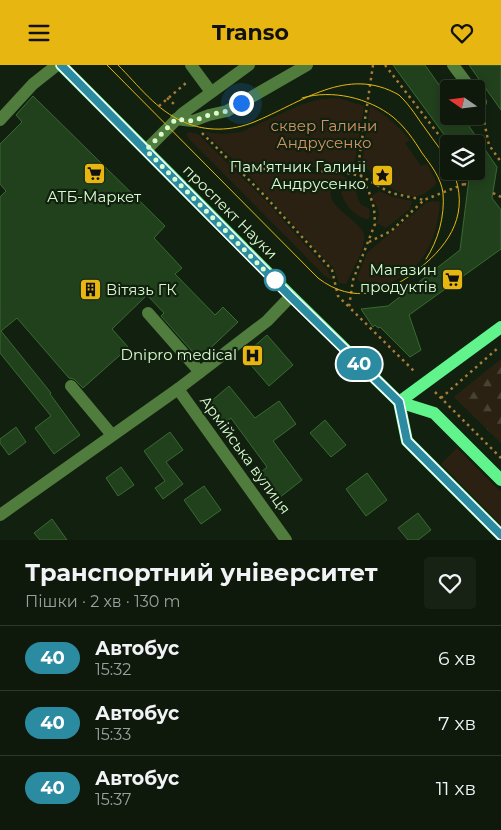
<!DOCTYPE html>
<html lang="uk">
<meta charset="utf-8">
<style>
body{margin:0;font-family:Montserrat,sans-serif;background:#172214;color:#f1f3f6;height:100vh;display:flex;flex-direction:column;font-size:19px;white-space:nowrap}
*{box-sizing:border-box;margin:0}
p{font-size:16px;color:#9ba09d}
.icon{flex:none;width:28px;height:28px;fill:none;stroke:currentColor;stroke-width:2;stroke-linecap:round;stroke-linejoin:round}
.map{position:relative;height:475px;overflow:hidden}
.panel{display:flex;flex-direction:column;background:#0e190b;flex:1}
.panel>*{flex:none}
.badge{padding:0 10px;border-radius:16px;font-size:18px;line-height:32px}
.needle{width:32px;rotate:284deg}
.buttons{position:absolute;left:440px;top:15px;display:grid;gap:10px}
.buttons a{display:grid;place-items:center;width:45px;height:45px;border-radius:5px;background:#0e190b;box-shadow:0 2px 8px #0003,0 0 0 1px #2e382c;font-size:25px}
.you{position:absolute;width:25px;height:25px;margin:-12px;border:4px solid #fff;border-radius:50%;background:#1a73e8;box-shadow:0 0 0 8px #1a73e833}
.map>.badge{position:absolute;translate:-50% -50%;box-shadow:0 0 0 2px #fff}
.round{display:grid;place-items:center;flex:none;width:52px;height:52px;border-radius:5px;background:#172214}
.headline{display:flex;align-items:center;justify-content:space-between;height:85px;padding:0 25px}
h1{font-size:24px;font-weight:700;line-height:38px}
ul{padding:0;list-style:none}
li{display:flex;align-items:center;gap:15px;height:65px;padding:0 25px;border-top:1px solid #2e382c}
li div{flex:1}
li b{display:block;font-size:19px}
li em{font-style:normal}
li .badge{min-width:55px;font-weight:700;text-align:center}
header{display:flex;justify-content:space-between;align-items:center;height:65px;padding:0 25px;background:#e8b611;color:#111;font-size:22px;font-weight:700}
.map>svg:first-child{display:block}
.green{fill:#2a2112}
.forest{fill:url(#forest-firs)}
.building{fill:#21401c;stroke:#386a30}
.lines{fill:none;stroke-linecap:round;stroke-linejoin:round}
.path{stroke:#aa7d37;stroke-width:2.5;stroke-dasharray:2.5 4;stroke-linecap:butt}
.minor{stroke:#507c3d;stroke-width:12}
.major{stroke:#61f38c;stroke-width:12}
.tram{stroke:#e8b611;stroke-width:1}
.line-casing{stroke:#fff;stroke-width:11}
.line{stroke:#2b8ba1;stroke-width:8}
.walk{stroke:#dbfcd2;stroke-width:5;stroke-dasharray:0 9}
.stop-dot{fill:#fff;stroke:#2b8ba1;stroke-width:2.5}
.labels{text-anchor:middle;stroke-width:4.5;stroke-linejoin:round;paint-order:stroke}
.park-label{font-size:15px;fill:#d69363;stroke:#12210f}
.poi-label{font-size:15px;fill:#dbfcd2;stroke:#12210f;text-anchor:end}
.street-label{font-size:15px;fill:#dbfcd2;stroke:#12210f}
</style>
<header><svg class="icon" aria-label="menu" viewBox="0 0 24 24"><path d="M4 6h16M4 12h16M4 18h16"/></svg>Transo<svg class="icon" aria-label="heart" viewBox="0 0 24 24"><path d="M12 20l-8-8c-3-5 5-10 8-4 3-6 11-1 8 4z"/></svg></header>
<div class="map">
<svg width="501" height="475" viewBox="0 0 501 475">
<defs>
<pattern id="forest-firs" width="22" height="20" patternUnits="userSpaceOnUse" patternTransform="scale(1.25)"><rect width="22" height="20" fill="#2a2112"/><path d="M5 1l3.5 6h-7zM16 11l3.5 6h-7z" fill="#484234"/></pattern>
</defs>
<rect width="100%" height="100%" fill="#12210f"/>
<g class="green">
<path d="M 338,33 L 364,41 L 356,90 L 354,97 L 347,103 L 239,100 L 204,67 L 222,69 L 241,67 L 300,40 L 320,34 Z"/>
<path d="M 370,41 C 386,50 398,61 410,75 L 405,78 L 421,101 L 427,99 L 437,118 C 431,123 426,130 418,131 C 398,133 374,111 362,98 Z"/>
<path d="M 189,67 L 198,69 L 266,136 L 327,204 L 332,215 L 325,211 L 190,75 L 186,69 Z"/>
<path d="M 245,106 L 342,110 L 348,114 C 302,131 361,154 364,169 C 367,180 351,208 346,219 L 339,218 L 334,203 L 324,194 Z"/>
<path d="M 354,123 C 360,132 355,139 369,143 L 370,152 L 368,154 C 356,153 343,138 341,127 Z"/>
<path d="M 379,126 L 393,132 L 412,136 L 410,144 L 386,163 L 377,158 C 381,148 378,141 371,132 Z"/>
<path d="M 433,136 L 440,137 C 437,174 424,206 386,219 C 379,222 372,224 364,223 L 357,213 L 367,188 L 426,138 Z"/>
<path d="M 457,383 L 501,427 L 501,460 L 441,399 Z"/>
</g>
<path class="forest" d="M 501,294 L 501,378 L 454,332 Z"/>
<g class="building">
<path d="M 393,0 L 425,0 L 449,34 L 449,51 L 462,51 L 497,102 L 492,133 L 501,145 L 501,184 L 409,250 L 421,285 L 410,292 L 380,262 L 378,263 L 375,260 L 373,262 L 361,244 L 388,241 L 460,185 L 470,106 L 476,106 L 476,79 L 451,79 Z"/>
<path d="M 469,0 L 501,0 L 501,45 Z"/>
<path d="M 33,31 L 165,161 L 154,173 L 182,203 L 175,209 L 215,250 L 223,242 L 238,257 L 199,294 L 161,251 L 164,248 L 147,230 L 112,264 L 128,282 L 128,283 L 83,323 L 74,314 L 69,313 L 17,253 L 1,266 L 51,328 L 50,329 L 80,370 L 54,389 L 35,363 L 51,351 L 0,288 L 0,132 L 6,126 L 0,119 L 0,79 L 22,57 L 16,50 Z"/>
<path d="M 267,270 L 293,300 L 269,321 L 243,291 Z"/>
<path d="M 229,321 L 255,353 L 279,336 L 296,359 L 273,376 L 302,415 L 279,433 L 260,408 L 267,402 L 231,353 L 224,359 L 208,339 Z"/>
<path d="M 325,355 L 346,380 L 331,392 L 310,368 Z"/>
<path d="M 16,362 L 26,377 L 9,390 L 0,378 L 0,374 Z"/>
<path d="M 170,367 L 183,385 L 166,397 L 183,419 L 163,434 L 155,423 L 165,416 L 144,386 Z"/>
<path d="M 121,402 L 134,420 L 118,431 L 106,413 Z"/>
<path d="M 367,408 L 387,435 L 366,451 L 346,424 Z"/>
<path d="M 204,421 L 221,445 L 201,459 L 184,435 Z"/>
<path d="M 418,448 L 431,465 L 418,475 L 408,475 L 398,463 Z"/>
<path d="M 52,454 L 67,475 L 40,475 L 34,468 Z"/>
</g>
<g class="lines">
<g class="path">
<path d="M 373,0 L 359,95 L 361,111 L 369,127 L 374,143 L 375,159 L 353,215 L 349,242 L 415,307"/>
<path d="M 385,0 L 449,83"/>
<path d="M 167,33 L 174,39"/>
<path d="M 159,41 L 186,18"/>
<path d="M 483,51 L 489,80 L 501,97"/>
<path d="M 202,68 L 264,130 L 332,205 L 338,231 L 349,242"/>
<path d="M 237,103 L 342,107 L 361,111 L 391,128 L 424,135"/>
<path d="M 461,106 L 464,119 L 468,120"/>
<path d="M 493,128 L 501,132"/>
<path d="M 369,177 L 391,166 L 424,135 L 464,119"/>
<path d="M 435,327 L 501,393"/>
<path d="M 441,333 L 498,283"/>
</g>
<g class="minor">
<path d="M 191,0 L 211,27"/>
<path d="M 453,0 L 471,24"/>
<path d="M 476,31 L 481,37"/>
<path d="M 176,54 L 193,56 L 209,50 L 227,46 L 307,0"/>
<path d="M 0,55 L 33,19 L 57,0"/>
<path d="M 146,85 L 183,48 L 249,0"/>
<path d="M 148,248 L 200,307"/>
<path d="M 71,321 L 112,370"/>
<path d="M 178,324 L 286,475"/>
<path d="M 0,450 L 178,324 L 267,256 L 291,231"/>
</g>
<g class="major">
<path d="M 61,0 L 291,231 L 399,337 L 434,348 L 501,415"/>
<path d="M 399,337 L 407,376 L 501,470"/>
<path d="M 399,337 L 501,262"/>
</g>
<g class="tram">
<path d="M 107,0 L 318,213 C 353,240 389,229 420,203 C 451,178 470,147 453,106"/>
<path d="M 118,0 C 138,20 157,46 184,57 C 206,67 232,66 254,57 C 301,38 347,0 399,30 C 410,40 418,54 427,66 C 434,76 442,86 449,97"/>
<path d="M 302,33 C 332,24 369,33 393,52 C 405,62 414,75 422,88 C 431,100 441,113 443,128 C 445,151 438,176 426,194"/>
</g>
</g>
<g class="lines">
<defs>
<path id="line" d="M 61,0 L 290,231 L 399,337 L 407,376 L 501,470"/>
</defs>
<use href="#line" class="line-casing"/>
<use href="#line" class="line"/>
<path class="walk" d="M 241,38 L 227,46 L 209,50 L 193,56 L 176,54 L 146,85 L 277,218 L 275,215"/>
</g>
<defs>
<symbol id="supermarket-square" viewBox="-11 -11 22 22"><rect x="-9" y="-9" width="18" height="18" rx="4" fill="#e8b611" stroke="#12210f"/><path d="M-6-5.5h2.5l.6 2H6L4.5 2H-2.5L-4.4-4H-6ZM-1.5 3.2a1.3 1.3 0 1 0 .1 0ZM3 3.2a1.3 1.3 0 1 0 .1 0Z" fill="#111"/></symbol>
<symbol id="sight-square" viewBox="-11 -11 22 22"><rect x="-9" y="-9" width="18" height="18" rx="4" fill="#e8b611" stroke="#12210f"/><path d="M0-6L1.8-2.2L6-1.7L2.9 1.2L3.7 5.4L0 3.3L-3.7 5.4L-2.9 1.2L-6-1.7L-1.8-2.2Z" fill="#111"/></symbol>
<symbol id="building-square" viewBox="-11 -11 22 22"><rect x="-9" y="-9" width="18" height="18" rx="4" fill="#e8b611" stroke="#12210f"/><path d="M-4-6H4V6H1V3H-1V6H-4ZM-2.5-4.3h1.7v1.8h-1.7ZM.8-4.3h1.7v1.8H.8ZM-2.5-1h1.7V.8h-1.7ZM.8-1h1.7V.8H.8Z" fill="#111"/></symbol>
<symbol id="hospital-square" viewBox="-11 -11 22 22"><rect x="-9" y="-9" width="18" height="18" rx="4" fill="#e8b611" stroke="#12210f"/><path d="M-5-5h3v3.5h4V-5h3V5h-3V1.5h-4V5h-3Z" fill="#111"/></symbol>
</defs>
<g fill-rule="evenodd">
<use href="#supermarket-square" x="82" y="96" width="25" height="25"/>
<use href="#sight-square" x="370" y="98" width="25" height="25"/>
<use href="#supermarket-square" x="440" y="202" width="25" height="25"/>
<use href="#building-square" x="78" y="212" width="25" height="25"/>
<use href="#hospital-square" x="240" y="278" width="25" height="25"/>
</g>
<circle class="stop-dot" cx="275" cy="215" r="10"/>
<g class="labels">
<g class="park-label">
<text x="324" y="66">сквер Галини<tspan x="324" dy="17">Андрусенко</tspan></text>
</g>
<g class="poi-label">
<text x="366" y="107">Пам'ятник Галині<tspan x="366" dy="17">Андрусенко</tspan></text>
<text x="94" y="137" text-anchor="middle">АТБ-Маркет</text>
<text x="437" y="210">Магазин<tspan x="437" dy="17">продуктів</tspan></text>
<text x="106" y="230" text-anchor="start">Вітязь ГК</text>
<text x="237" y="295">Dnipro medical</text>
</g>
<g class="street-label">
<text transform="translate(230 147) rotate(45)" y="5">проспект Науки</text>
<text transform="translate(245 390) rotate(54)" y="5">Армійська вулиця</text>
</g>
</g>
</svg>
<div class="buttons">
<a><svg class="needle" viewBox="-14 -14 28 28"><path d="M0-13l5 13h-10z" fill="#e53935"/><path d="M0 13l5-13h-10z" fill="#9ba09d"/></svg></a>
<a><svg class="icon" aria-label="layers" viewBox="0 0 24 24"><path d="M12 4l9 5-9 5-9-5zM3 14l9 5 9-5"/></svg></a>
</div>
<div class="you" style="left:241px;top:38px"></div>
<b class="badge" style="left:359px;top:299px;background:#2b8ba1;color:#fff">40</b>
</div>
<section class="panel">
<div class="headline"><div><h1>Транспортний університет</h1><p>Пішки · 2 хв · 130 m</p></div><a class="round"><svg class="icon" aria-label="heart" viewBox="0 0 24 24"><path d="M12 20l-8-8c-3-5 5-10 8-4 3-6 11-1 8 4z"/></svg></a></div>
<ul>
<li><span class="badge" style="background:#2b8ba1;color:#fff">40</span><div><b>Автобус</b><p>15:32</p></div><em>6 хв</em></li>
<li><span class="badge" style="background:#2b8ba1;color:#fff">40</span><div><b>Автобус</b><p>15:33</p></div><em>7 хв</em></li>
<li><span class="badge" style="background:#2b8ba1;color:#fff">40</span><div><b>Автобус</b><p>15:37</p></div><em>11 хв</em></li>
</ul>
</section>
